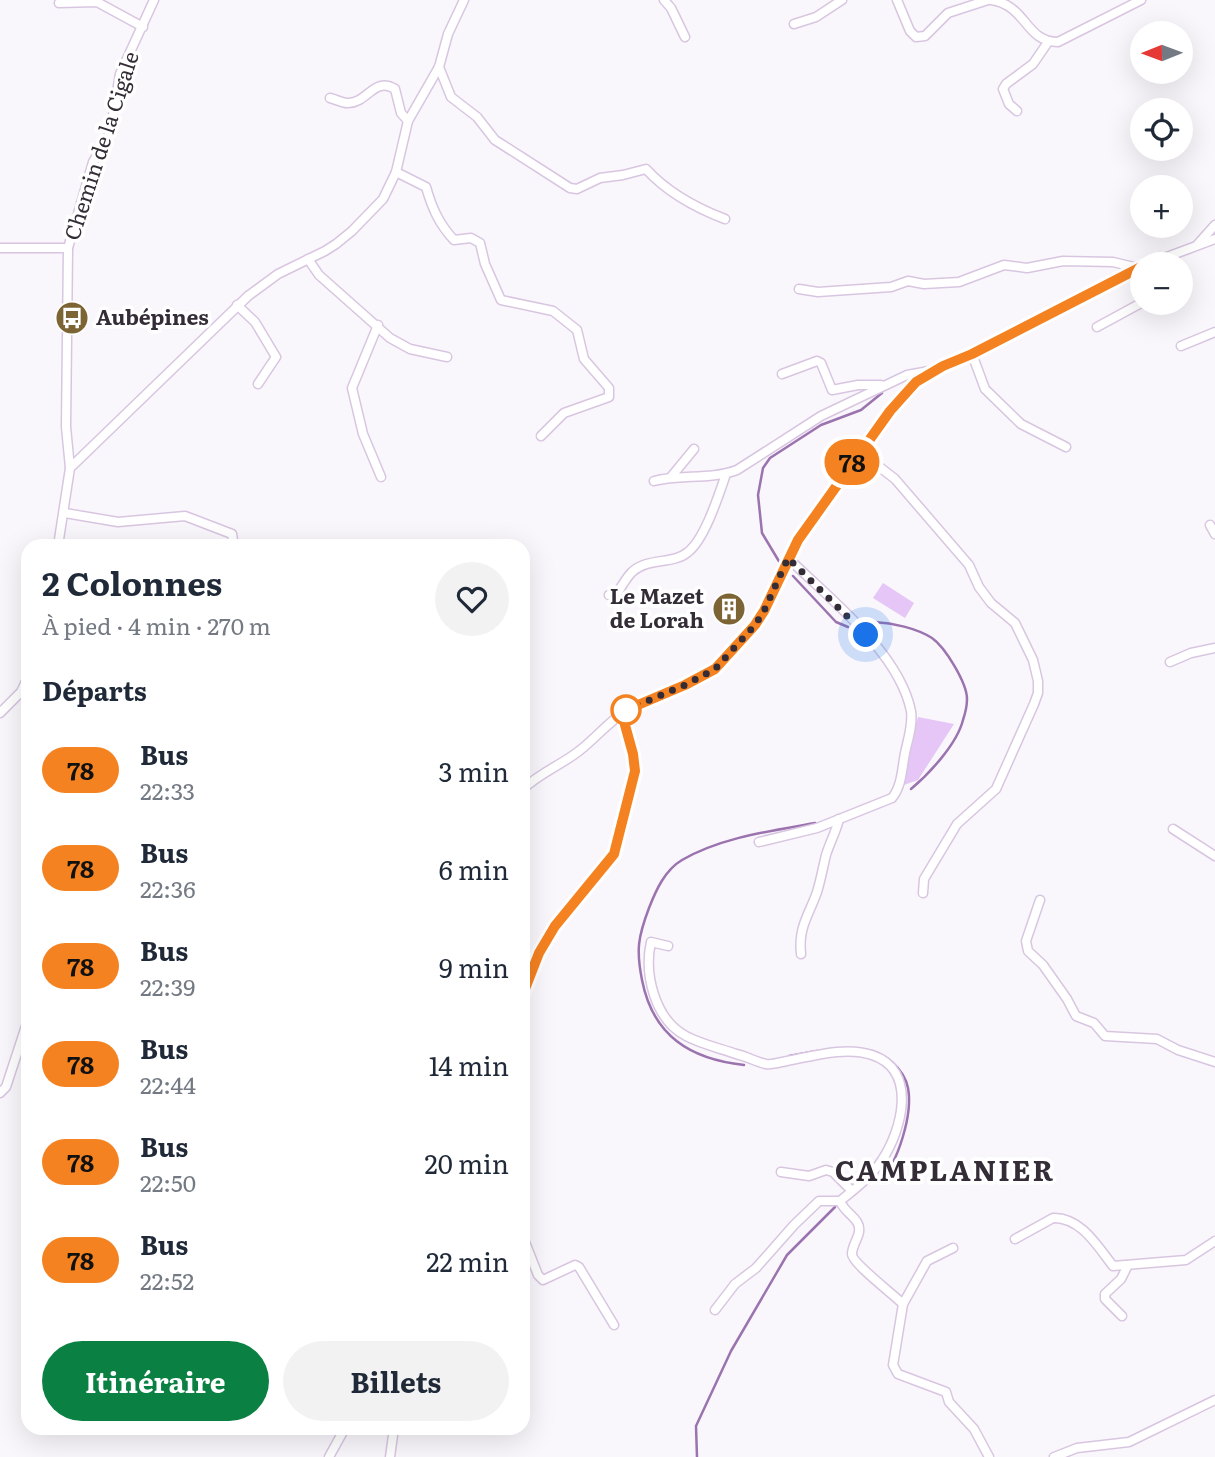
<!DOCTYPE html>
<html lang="fr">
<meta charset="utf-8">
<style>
body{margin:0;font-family:Literata,serif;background:#f2f2f3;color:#1f2937;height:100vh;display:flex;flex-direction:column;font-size:26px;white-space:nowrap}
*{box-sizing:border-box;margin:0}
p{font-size:23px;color:#747a83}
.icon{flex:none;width:38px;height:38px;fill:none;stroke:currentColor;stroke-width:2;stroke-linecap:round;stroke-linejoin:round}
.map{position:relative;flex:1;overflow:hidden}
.details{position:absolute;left:21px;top:539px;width:509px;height:896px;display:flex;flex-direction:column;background:#fff;border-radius:21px;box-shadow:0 7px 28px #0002}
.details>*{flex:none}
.badge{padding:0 14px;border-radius:23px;font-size:24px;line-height:46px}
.needle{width:46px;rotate:269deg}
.tools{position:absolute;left:1130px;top:21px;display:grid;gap:14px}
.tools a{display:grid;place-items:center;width:63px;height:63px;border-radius:50%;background:#fff;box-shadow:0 7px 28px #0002;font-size:35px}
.you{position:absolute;width:35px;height:35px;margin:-18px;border:5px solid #fff;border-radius:50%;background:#1a73e8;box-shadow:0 0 0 10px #1a73e833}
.map>.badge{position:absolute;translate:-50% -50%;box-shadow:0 0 0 4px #fff}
h2{padding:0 21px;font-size:26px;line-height:63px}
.round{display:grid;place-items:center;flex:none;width:74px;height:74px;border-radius:37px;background:#f2f2f3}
.overview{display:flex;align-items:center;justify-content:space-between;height:119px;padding:0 21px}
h1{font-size:33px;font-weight:700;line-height:52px}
.button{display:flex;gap:14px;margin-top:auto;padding:14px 21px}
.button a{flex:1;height:80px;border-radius:42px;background:#0b8043;color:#fff;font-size:28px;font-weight:700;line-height:80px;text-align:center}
.button a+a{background:#f2f2f3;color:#1f2937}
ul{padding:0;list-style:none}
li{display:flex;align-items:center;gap:21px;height:98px;padding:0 21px}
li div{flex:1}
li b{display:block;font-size:26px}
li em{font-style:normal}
li .badge{min-width:77px;font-weight:700;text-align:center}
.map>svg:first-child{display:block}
.green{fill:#e5c6f6}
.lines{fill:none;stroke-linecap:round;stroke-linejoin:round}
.stream{stroke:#9b73af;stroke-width:2.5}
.minor-casing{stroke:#d8c6e1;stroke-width:11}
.minor{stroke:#fff;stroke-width:8}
.line-casing{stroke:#fff;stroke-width:16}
.line{stroke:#f58220;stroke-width:10}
.walk{stroke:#342d37;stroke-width:7;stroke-dasharray:0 12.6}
.stop-dot{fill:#fff;stroke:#f58220;stroke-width:3.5}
.labels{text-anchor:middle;stroke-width:7;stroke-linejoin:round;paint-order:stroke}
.street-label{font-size:21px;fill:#342d37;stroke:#fff}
.poi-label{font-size:21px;font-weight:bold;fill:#342d37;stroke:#fff;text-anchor:start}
.district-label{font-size:28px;font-weight:bold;letter-spacing:2px;fill:#342d37;stroke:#fff}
</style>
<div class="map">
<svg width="1215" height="1457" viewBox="0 0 1215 1457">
<rect width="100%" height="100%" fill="#faf7fc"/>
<g class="green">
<path d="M 883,583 L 914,603 L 905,618 L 873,598 Z"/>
<path d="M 918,717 L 954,724 L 918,780 L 901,786 L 908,748 Z"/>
</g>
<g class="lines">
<g class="stream">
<path d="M 780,563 L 762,533 L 758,495 L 763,468 L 770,458 L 821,425 L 861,410 L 882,393"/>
<path d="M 793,576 L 836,622 L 848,627"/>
<path d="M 874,622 C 893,623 916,628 932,638 C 945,647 967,683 967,699 C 967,705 965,714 963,720 C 957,744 929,774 911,789"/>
<path d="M 865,1050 C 884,1051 904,1069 908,1088 C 913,1114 898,1163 880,1181"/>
<path d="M 789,1056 L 817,1051"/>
<path d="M 744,1065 C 690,1059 653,1036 642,980 C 636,950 638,937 649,908 C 656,890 665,870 682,860 C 722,837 771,831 815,823"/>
<path d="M 697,1457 L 696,1426 L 731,1351 L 787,1255 L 835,1207"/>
</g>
<defs>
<g id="minor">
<path d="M 664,0 L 671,8 L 685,37"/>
<path d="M 897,0 L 910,31 L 916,37 L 925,36 L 948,13 L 988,0"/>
<path d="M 991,0 C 1027,5 1025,42 1058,42 L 1141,0"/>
<path d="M 59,3 L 97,2 L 143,27"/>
<path d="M 794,24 L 816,17 L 842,0"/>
<path d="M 439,67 L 451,97 L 477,117 L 495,140 L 570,188 L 577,189 L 600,178 L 623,175 L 646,169 C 667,192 696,208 725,219"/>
<path d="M 330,98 C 335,99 342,103 347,103 C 367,104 374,76 395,89 L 401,113 L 408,121"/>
<path d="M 1017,111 L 1009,104 L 1003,89 L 1006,84 L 1033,64 L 1048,42"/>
<path d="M 396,172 L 426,187 C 432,208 439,224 454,240 L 471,238 L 480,243 L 485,264 L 501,300 L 553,311 L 577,330 L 584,359 L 609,388 L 609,397 L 564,413 L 541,436"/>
<path d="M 1198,244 L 1215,225"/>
<path d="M 0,248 L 68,248"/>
<path d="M 308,259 L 319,275 L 390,338 L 410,349 L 447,357"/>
<path d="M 1148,264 L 1215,239"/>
<path d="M 1134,270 L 1143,286"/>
<path d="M 799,289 L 818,292 L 891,287 L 908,281 L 924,284 L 959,282 L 1004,265 L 1027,268 L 1063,261 L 1113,262 L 1138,268"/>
<path d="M 237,305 L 255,322 L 276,357 L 258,384"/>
<path d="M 378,325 L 352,388 L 363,434 L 381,477"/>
<path d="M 1097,327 L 1143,302"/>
<path d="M 1181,346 L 1215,332"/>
<path d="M 972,354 L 985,389 L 1021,424 L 1066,447"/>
<path d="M 782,374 L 817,361 L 821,363 L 832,390 L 858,385 L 881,385"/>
<path d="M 859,451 L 895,479 L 969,565 L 979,587 L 991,603 L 1015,623 L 1033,660 L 1038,681 L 1038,693 L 1034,704 L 996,789 L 957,824 L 924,879 L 923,893"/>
<path d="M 70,468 L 248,296 L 278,274 L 325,251 L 336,244 L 352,231 L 383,199 L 396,172 L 408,121 L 439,67 L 448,34 L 464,0"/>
<path d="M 671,477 L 694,449"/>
<path d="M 654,481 C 681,474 710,480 737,470 L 821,416 L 907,375 L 935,370"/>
<path d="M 65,513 L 118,522 L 185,516 L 232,534 L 234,546"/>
<path d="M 1210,525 L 1215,534"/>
<path d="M 58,546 L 70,468 L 66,427 L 68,248 L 93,162 L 110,133 L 120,74 L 154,0"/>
<path d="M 609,595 L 617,594 C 621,587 626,578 632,572 C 648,557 673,565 688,552 C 705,539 719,494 726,474"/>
<path d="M 1170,662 L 1191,653 L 1215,648"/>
<path d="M 0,713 L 21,692 L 28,677"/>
<path d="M 523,789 C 540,773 561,765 579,751 C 596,738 608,722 626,711"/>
<path d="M 1173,829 L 1215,856"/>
<path d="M 759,842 L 817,828 L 892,798 C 902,786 902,768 905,753 C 908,739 913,725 911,711 C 899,652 829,598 788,558"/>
<path d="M 1040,900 L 1026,941 L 1028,951 L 1043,965 L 1067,999 L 1076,1016 L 1094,1023 L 1105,1036 L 1157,1039 L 1178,1050 L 1215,1062"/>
<path d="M 668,946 L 651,942 C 644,973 654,1019 686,1036 C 701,1044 719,1048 736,1054 C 746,1056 756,1062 766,1064 C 773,1065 781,1062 787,1061 C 813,1056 846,1046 872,1055 C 918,1070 902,1130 882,1160 C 872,1176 855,1189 840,1201 C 844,1211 852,1214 857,1222 C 864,1233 852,1243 852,1254 C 852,1263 893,1294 903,1304"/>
<path d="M 801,954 C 798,927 809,915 817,892 C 821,879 823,867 826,855 C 830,842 836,832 839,819"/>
<path d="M 523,994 L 539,953 L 555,926 L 610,862 L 614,854 C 620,831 634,791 634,769 C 635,748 624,733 626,711 L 685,685 L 715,669 L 755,625 L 798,540 L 890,411 L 917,382 L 935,370 L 972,354 L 1143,266"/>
<path d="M 0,1093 L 6,1087 L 28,1020"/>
<path d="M 781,1172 L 809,1176 L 826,1170 L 833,1172 L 852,1191"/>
<path d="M 523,1237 L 538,1275 L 543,1280 L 575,1265 L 579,1267 L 614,1325"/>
<path d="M 1015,1239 L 1053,1218 C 1081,1217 1098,1247 1113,1266 L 1186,1260 L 1215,1241"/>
<path d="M 953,1248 L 927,1261 L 903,1304 L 893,1365 L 898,1374 L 946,1392 L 949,1402 L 974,1429 L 989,1457"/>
<path d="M 715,1310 L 735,1284 L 756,1268 L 794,1225 L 819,1201 L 840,1201"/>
<path d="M 1122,1316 L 1105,1299 L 1105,1294 L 1121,1279 L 1127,1267"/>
<path d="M 329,1457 L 345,1428"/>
<path d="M 390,1457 L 394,1428"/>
<path d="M 1054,1457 L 1077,1448 L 1129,1442 L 1215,1400"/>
</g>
</defs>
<use href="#minor" class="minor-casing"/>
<use href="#minor" class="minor"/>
</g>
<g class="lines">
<defs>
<path id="line" d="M 523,994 L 539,953 L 555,926 L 614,854 L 635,771 L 633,754 L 625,725 L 626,710 L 685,685 L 715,669 L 755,625 L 764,611 L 798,540 L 890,411 L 916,382 L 943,366 L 972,354 L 1143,266"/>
</defs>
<use href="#line" class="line-casing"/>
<use href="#line" class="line"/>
<path class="walk" d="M 626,710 L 685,685 L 715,669 L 755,625 L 764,611 L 788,558 L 866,635"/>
</g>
<defs>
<symbol id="bus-disc" viewBox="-11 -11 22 22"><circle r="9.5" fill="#7d6435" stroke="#fff"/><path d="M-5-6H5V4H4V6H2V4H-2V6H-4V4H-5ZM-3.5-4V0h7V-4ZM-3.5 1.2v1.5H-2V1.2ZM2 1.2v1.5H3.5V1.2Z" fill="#fff"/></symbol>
<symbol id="building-disc" viewBox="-11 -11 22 22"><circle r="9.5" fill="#7d6435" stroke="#fff"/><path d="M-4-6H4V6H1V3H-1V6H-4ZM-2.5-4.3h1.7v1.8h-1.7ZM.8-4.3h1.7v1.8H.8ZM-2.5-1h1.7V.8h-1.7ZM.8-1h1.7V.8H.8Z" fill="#fff"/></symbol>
</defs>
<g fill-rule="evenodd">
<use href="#bus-disc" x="53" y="299" width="38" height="38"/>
<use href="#building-disc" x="710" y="590" width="38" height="38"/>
</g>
<circle class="stop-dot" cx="626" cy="710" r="14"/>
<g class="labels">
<g class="street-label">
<text transform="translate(102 146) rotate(-72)" y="7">Chemin de la Cigale</text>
</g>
<g class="poi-label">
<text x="96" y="325">Aubépines</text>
<text x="704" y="604" text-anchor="end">Le Mazet<tspan x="704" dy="24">de Lorah</tspan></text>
</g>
<g class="district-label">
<text x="945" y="1181">CAMPLANIER</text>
</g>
</g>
</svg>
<div class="tools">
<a><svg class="needle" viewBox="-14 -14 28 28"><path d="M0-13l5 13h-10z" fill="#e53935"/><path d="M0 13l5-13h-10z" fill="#747a83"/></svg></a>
<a><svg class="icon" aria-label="locate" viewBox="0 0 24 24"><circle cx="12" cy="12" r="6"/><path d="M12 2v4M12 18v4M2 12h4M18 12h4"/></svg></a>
<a>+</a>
<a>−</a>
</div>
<div class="you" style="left:866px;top:635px"></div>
<b class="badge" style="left:852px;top:462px;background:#f58220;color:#111">78</b>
<section class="details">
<div class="overview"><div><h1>2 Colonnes</h1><p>À pied · 4 min · 270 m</p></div><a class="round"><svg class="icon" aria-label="heart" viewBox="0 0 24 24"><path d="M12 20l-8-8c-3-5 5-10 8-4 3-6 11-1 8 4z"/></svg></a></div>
<h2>Départs</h2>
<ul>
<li><span class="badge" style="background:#f58220;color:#111">78</span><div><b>Bus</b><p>22:33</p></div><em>3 min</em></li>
<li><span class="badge" style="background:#f58220;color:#111">78</span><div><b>Bus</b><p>22:36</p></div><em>6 min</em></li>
<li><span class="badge" style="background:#f58220;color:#111">78</span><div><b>Bus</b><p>22:39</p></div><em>9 min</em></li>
<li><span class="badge" style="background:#f58220;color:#111">78</span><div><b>Bus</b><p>22:44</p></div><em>14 min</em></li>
<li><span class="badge" style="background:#f58220;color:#111">78</span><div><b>Bus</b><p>22:50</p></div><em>20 min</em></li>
<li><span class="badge" style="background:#f58220;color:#111">78</span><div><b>Bus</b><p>22:52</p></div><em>22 min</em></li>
</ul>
<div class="button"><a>Itinéraire</a><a>Billets</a></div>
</section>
</div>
